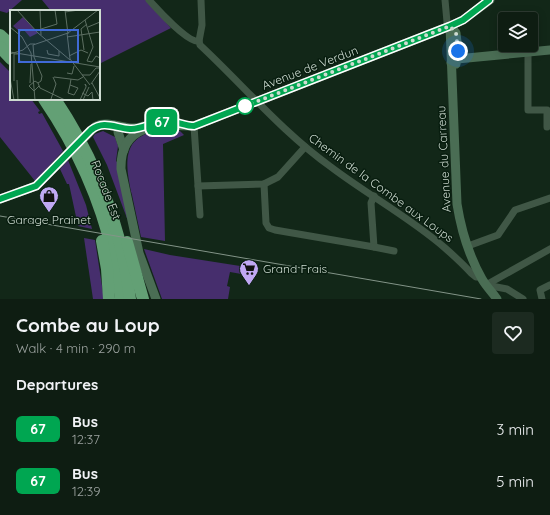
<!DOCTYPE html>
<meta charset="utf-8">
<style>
body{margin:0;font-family:Quicksand,sans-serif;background:#1c2a20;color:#f1f3f6;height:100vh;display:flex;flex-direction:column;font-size:15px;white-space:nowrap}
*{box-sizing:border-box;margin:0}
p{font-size:13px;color:#9ba29f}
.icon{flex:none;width:22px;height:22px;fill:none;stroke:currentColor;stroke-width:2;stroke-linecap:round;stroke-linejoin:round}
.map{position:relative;height:299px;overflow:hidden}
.panel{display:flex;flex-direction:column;background:#0e1d12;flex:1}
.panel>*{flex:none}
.badge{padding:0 8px;border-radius:6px;font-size:14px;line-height:26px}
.buttons{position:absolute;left:498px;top:12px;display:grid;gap:8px}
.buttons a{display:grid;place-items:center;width:40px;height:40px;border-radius:4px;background:#0e1d12;box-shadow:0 2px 10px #0003,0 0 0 1px #2e3b32;font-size:20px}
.you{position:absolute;width:20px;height:20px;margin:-10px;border:3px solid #fff;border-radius:50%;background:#1a73e8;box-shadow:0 0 0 6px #1a73e833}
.map>.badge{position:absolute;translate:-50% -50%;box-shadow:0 0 0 2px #fff}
h2{padding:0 16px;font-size:15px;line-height:36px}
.round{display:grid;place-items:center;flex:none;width:42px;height:42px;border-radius:4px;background:#1c2a20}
.overview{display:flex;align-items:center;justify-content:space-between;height:68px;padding:0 16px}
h1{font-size:19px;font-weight:700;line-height:30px}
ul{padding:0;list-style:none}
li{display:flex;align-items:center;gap:12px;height:52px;padding:0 16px}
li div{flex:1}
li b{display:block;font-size:15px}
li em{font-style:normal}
li .badge{min-width:44px;font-weight:700;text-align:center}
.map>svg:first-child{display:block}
.green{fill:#462e6d}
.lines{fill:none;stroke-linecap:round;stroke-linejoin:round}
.street{stroke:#405746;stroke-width:7}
.secondary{stroke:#4a6d54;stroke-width:9}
.highway{stroke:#63a075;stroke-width:12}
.tram{stroke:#839488;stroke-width:1}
.line-casing{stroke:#fff;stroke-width:9}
.line{stroke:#00a651;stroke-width:6}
.walk{stroke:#cedbd1;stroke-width:4;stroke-dasharray:0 7.2}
.stop-dot{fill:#fff;stroke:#00a651;stroke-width:2}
.labels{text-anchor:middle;stroke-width:3;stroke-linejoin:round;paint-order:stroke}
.street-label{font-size:12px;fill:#cedbd1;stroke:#081d0f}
.poi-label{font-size:12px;fill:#cedbd1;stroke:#081d0f}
.inset-road{fill:none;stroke:#5d6f62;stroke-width:1}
.view{fill:#406ad7;fill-opacity:0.15;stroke:#406ad7;stroke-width:2}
.inset-edge{fill:none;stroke:#cedbd1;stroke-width:2}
</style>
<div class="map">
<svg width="550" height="299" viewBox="0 0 550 299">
<rect width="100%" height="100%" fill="#122718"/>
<g class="green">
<path d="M 0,0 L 22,0 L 7,13 L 0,11 Z"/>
<path d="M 42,0 L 146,0 L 171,28 L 99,64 L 99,11 L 51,11 Z"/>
<path d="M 0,62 L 11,73 L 11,99 L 31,99 L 40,111 L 38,112 L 39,114 L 42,113 L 63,151 L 35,181 L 0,137 Z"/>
<path d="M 167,129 L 180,131 L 184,135 L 163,144 L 165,241 L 141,237 C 138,223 135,209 132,195 C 124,158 122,134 167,129 Z"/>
<path d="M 103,131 L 115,137 L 118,146 L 116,161 L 117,162 L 128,221 L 107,165 L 93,137 L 95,134 Z"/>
<path d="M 68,160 L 86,205 L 92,229 L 78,226 L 69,184 L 67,184 L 60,169 Z"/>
<path d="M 84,238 L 95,240 L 104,299 L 93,299 Z"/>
<path d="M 144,249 L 170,255 L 253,268 L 252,273 L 248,272 L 247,275 L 230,272 L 227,286 L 230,287 L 228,299 L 162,299 Z"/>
</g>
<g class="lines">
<g class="street">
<path d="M 149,0 C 157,9 189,44 199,41 L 200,45 C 243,85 282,132 331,167 C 368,195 409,217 445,248 C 454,256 463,264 471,273 L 476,277 L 481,277"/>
<path d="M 445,0 L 447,22 L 450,26"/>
<path d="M 199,41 L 202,25 L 201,0"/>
<path d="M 528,53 L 528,110 L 547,110 L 547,127"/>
<path d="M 194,126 L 200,215"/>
<path d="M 264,184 L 266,223 L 269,228 L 275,230 L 374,247 L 371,203 L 374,196"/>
<path d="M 198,186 L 264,184 L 278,177 L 305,147"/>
<path d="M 468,246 L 498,235 L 515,210 L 550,198"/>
<path d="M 374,247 L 394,251"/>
<path d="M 486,285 L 550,249"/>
<path d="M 486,285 L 507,289 L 523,299"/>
<path d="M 542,299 L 540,290 L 550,285"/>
</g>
<g class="secondary">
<path d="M 450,26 L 457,204 C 461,229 469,256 482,279 C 486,286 492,292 497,299"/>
<path d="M 450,26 L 456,33 L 458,51 L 456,64"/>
<path d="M 451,63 L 457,59 L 550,50"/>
<path d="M 118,132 L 124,150"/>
<path d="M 0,199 L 36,186 L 96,126 C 111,119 127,133 143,126"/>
<path d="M 156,299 L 139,253 L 121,169 C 120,122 160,125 194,126 L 450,26 L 463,20 L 490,0"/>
</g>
<g class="highway">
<path d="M 0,35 L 11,45"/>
<path d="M 0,47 L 11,59"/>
<path d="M 44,99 C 85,159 112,226 121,299"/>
<path d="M 55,99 C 95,159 122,227 130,299"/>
<path d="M 102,241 L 107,269 L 109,299"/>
<path d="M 127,242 L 143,299"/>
</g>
<path class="tram" d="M 0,216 L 481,299"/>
</g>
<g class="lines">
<defs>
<path id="line" d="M 0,199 L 36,186 L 91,130 C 104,120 115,128 130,129 C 141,130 154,121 166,121 C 176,121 185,126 194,126 L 450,26 L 463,20 L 489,0"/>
</defs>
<use href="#line" class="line-casing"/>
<use href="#line" class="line"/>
<path class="walk" d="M 245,106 L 450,26 L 456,33 L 458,51"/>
</g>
<defs>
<symbol id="shop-pin" viewBox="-11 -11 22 30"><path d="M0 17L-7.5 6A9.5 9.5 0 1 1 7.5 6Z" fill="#c0a8f3" stroke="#081d0f"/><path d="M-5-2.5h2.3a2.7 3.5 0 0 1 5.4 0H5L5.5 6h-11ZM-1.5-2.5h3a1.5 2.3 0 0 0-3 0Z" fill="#111"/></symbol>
<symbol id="supermarket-pin" viewBox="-11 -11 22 30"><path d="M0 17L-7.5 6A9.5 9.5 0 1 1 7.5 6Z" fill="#c0a8f3" stroke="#081d0f"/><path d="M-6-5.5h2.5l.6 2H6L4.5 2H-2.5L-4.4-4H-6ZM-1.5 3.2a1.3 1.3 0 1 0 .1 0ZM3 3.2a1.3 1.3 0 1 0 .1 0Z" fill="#111"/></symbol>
</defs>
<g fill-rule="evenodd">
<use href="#shop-pin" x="38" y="185" width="22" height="30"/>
<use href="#supermarket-pin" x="238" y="258" width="22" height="30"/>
</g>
<circle class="stop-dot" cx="245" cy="106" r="8"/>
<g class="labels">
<g class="street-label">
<text transform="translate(310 68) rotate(-21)" y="4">Avenue de Verdun</text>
<text transform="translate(444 159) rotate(-93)" y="4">Avenue du Carreau</text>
<text transform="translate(381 188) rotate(36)" y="4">Chemin de la Combe aux Loups</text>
<text transform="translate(106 190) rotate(69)" y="4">Rocade Est</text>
</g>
<g class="poi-label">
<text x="49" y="224">Garage Prainet</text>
<text x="263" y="273" text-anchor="start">Grand Frais</text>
</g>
</g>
<g transform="translate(10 10)">
<rect width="90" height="90" fill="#122718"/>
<path d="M 13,7 L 28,23 L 20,27 L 13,19 L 10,22 L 3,16 Z" fill="#462e6d"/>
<path class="inset-road" d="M 7,0 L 28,23 L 60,50M 30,0 L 31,25M 55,0 L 58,24M 55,2 L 69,0M 75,10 L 83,37 L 77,51 L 82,52 L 86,46 L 90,48M 0,17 L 12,27 L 21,43 L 25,90M 78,17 L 90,12M 31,19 L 47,14 L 45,0M 57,23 L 60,49 L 80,75M 57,27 L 90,22M 23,35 L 58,23 L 88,0M 23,35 L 24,47 L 32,66 L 31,71 L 28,73M 37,40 L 38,44 L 49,46 L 49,41M 74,40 L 71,19 L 77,14M 0,42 L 90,57M 4,43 L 4,71M 0,44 L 13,40 L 20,34 L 25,34M 4,44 L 9,44 L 9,51 L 15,52M 59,46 L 71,40 L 78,43M 57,63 L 62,64 L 64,56M 72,65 L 80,65 L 86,58 L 90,58M 44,67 L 68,70 L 73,67M 0,68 L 4,90M 7,70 L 8,90M 20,73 L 21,54M 82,73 L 90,88M 81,74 L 90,61M 60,75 L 58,83 L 64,85 L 68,78 L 60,75 L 61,69M 29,76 L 24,81 L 19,76 L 25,71 L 28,73 L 30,78 L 55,90M 72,83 L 78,86 L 82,82 L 83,90M 41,89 L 46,74 L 43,67M 70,90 L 76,77 L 76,76 L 75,74 L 76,76M 73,90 L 79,77"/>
<path class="view" d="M 9,20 L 68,20 L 68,52 L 9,52 Z"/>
<rect width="90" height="90" class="inset-edge"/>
</g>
</svg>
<div class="buttons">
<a><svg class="icon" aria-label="layers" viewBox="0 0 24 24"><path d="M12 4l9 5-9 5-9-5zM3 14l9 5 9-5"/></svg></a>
</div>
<div class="you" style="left:458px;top:51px"></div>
<b class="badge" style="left:162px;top:122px;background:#00a651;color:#fff">67</b>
</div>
<section class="panel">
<div class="overview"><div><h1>Combe au Loup</h1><p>Walk · 4 min · 290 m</p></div><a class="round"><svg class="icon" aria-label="heart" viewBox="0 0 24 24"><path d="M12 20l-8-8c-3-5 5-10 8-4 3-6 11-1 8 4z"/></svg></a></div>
<h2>Departures</h2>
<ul>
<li><span class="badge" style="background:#00a651;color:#fff">67</span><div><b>Bus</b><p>12:37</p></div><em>3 min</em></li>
<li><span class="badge" style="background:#00a651;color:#fff">67</span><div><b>Bus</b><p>12:39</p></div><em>5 min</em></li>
</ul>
</section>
